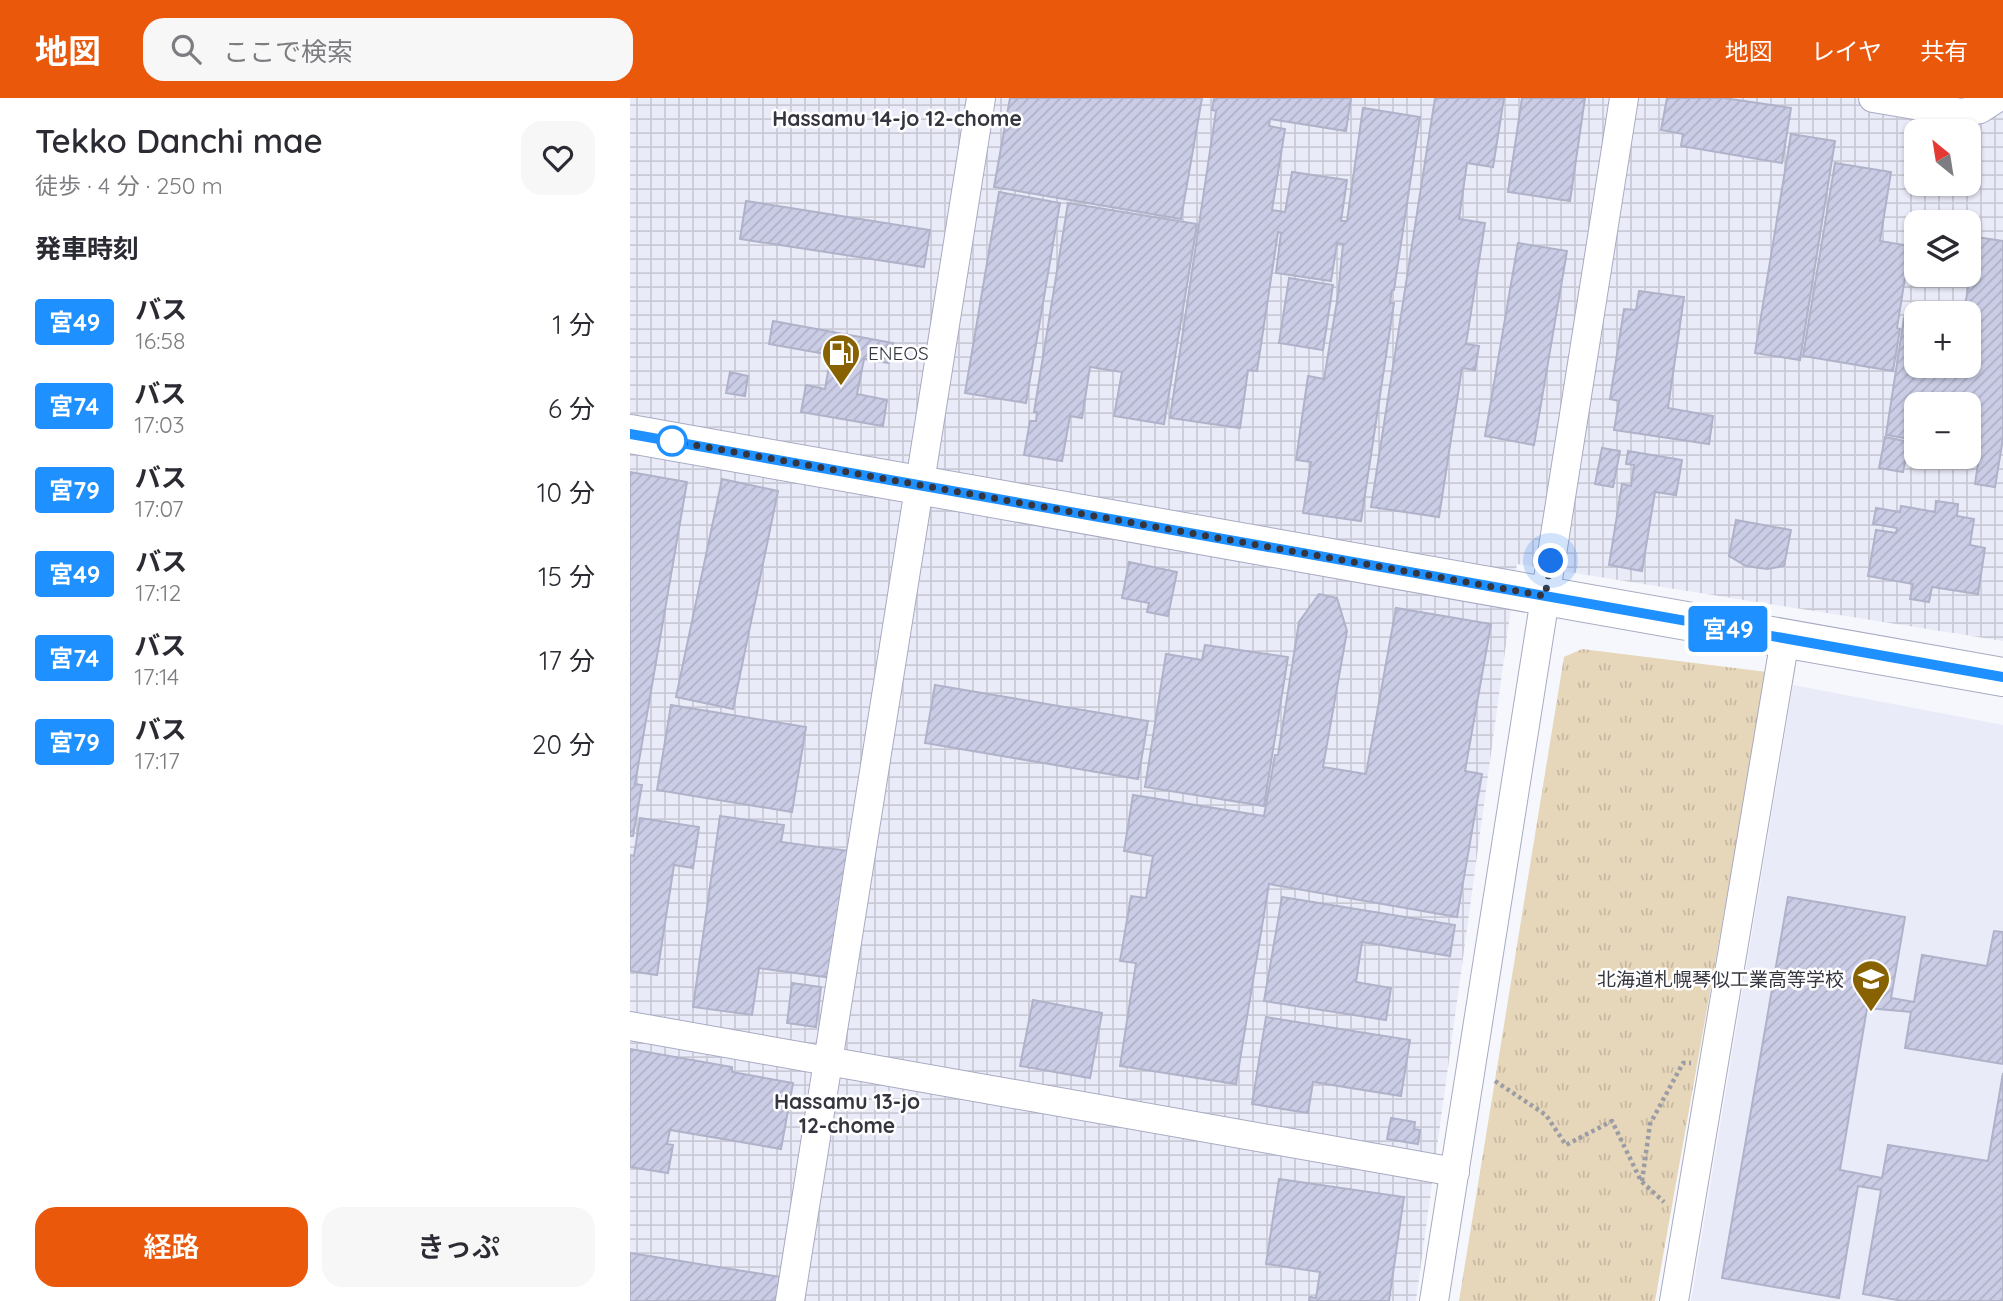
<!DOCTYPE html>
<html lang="ja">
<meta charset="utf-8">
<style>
body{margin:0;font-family:Quicksand,"Noto Sans JP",sans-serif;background:#f7f7f7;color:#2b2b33;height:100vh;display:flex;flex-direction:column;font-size:26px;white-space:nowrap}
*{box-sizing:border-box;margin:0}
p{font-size:23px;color:#7c7c81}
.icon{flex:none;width:38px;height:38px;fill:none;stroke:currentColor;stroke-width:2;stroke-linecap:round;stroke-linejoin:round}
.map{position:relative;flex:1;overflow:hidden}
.sheet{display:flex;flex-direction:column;background:#fff;width:630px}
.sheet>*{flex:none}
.badge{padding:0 14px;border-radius:5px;font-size:24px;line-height:46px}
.needle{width:46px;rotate:330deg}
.buttons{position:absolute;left:1274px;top:21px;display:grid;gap:14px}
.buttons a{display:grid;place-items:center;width:77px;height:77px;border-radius:14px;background:#fff;box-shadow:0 2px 5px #0004;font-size:35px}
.you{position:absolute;width:35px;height:35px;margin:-18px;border:5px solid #fff;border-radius:50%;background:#1a73e8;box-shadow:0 0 0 10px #1a73e833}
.map>.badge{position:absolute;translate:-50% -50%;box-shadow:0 0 0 4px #fff}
h2{padding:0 35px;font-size:26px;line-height:63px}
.round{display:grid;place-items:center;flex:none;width:74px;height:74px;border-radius:21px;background:#f7f7f7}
.headline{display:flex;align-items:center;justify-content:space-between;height:119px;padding:0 35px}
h1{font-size:33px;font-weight:600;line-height:52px}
.action{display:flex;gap:14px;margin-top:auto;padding:14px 35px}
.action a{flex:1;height:80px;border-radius:21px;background:#ea580c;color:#fff;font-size:28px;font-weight:600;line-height:80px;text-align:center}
.action a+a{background:#f7f7f7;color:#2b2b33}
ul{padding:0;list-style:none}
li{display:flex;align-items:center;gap:21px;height:84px;padding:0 35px}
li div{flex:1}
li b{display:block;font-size:26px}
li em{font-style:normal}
li .badge{min-width:77px;font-weight:700;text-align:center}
header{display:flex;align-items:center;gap:42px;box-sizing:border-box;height:98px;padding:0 35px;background:#ea580c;color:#fff}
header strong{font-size:33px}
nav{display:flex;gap:38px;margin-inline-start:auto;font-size:24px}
.search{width:490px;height:63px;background:#f7f7f7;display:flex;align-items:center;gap:18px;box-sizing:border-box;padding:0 24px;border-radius:21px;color:#7c7c81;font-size:26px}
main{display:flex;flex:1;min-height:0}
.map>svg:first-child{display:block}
.built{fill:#eaebf8}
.industrial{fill:url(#industrial-grid);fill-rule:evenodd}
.park{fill:url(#park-tufts)}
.building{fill:url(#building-hatch);stroke:#afb2c9;stroke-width:2}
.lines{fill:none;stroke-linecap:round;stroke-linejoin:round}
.street-casing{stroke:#a8abc2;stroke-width:30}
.secondary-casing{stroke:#a8abc2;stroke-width:40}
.path{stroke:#9c9da4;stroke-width:4.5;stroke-dasharray:3.5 3.5;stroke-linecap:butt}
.street{stroke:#fff;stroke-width:28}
.secondary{stroke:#fff;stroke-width:38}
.line-casing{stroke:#fff;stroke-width:16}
.line{stroke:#1e90ff;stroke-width:10}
.walk{stroke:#34353e;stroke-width:7;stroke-dasharray:0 12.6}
.stop-dot{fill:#fff;stroke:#1e90ff;stroke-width:3.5}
.labels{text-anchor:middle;stroke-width:5;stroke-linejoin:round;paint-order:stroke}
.poi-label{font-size:19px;fill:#34353e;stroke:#fff;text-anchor:start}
.neighbourhood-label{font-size:21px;font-weight:bold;fill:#34353e;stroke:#fff}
</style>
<header>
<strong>地図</strong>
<div class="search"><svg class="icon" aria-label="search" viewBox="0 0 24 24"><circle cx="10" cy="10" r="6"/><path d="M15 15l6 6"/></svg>ここで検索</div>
<nav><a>地図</a><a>レイヤ</a><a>共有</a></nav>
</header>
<main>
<section class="sheet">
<div class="headline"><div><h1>Tekko Danchi mae</h1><p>徒歩 · 4 分 · 250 m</p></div><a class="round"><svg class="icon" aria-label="heart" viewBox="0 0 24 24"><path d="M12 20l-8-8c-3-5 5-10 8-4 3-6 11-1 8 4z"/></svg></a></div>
<h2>発車時刻</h2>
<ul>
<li><span class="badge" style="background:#1e90ff;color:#fff">宮49</span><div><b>バス</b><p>16:58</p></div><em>1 分</em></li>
<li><span class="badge" style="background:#1e90ff;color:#fff">宮74</span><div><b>バス</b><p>17:03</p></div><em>6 分</em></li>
<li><span class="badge" style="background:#1e90ff;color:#fff">宮79</span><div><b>バス</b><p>17:07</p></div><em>10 分</em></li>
<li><span class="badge" style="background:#1e90ff;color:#fff">宮49</span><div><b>バス</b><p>17:12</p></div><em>15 分</em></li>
<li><span class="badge" style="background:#1e90ff;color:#fff">宮74</span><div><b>バス</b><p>17:14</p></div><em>17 分</em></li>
<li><span class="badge" style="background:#1e90ff;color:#fff">宮79</span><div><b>バス</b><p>17:17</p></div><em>20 分</em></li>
</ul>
<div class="action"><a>経路</a><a>きっぷ</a></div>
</section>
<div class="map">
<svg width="1373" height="1203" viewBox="0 0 1373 1203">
<defs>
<pattern id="industrial-grid" width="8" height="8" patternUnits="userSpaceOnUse" patternTransform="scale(1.75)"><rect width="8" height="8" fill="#eaebf8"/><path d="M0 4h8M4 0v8" fill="none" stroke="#c9cad6"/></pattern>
<pattern id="park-tufts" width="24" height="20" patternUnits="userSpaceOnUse" patternTransform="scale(1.75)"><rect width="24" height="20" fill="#e6d6ba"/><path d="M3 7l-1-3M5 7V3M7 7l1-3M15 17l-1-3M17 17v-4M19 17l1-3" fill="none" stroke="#c6b8a1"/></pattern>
<pattern id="building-hatch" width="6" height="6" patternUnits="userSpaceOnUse" patternTransform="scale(1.75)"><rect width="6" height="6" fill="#cacde5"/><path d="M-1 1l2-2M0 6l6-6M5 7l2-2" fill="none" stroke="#aeb1c6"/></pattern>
</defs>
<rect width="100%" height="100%" fill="#f6f7fc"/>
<path class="built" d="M 1163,587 L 1373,627 L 1373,1203 L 1061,1203 Z"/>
<path class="industrial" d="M 0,0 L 1373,0 L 1373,543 L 887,466 L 786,1203 L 0,1203 ZM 1286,33 L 1339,33 L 1339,86 L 1286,86 ZM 1286,124 L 1339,124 L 1339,177 L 1286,177 ZM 1286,215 L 1339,215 L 1339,268 L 1286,268 ZM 1286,306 L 1339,306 L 1339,359 L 1286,359 Z"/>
<path class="park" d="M 952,551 L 1137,574 L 1025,1203 L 829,1203 L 934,559 Z"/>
<g class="building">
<path d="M 380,0 L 572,0 L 551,121 L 364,89 Z"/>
<path d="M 584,0 L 721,0 L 716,33 L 640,21 L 639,28 L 655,31 L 642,112 L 655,114 L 662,74 L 717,82 L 711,123 L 717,123 L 733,10 L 790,19 L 764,192 L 762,192 L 760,205 L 764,205 L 731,423 L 673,415 L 681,364 L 666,362 L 678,278 L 694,281 L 708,197 L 713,146 L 707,145 L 701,183 L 646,175 L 651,135 L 648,134 L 627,273 L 618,272 L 610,330 L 540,320 L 586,13 L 582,12 Z"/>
<path d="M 805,0 L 874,0 L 863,69 L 837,65 L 829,121 L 855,125 L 836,246 L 849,248 L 845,272 L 832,270 L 809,419 L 741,409 Z"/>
<path d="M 892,0 L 955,0 L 940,103 L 878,94 Z"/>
<path d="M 1037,0 L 1094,0 L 1161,10 L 1152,65 L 1051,48 L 1053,36 L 1031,32 Z"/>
<path d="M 1161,36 L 1205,43 L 1170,262 L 1125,255 Z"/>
<path d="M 1205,65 L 1261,74 L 1250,143 L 1280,148 L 1267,230 L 1270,231 L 1263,273 L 1173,258 Z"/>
<path d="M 369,94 L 430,105 L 396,305 L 335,295 Z"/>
<path d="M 116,103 L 300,132 L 294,169 L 110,141 Z"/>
<path d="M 438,105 L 567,126 L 534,326 L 484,318 L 492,274 L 460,269 L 452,320 L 440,318 L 432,363 L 394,357 L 400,323 L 406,323 L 407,314 L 404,314 Z"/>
<path d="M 1346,139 L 1373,143 L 1373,340 L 1365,389 L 1345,386 L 1350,352 L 1339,350 L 1339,306 L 1286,306 L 1286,342 L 1256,337 L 1274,220 L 1286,221 L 1286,268 L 1339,268 L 1339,215 L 1334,215 Z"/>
<path d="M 888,145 L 937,153 L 904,347 L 855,338 Z"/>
<path d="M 659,180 L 703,187 L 693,252 L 649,245 Z"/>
<path d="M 1009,193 L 1054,199 L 1038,310 L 1083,318 L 1079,346 L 984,332 L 989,303 L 980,301 L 994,211 L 1006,212 Z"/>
<path d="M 143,223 L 263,245 L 259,265 L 234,261 L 227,296 L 257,302 L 253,328 L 171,314 L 176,287 L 195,291 L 201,257 L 139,246 Z"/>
<path d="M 100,274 L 118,278 L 115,298 L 96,295 Z"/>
<path d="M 1255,339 L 1279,344 L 1273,374 L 1249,370 Z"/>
<path d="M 972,350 L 990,353 L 983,389 L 965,386 Z"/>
<path d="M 998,353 L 1052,362 L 1046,397 L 1025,394 L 1012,473 L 979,467 L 992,386 L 1001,388 L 1004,367 L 996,366 Z"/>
<path d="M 0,374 L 57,384 L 5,686 L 12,687 L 3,738 L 0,738 Z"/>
<path d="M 92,381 L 148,393 L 103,611 L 46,599 Z"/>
<path d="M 1306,403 L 1328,406 L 1327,418 L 1344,421 L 1340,447 L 1355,450 L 1348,496 L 1302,489 L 1299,504 L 1280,501 L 1283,486 L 1238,478 L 1246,432 L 1266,435 L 1267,430 L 1243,426 L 1246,410 L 1270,414 L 1271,408 L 1305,414 Z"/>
<path d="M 1106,422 L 1161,432 L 1154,468 L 1137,471 L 1116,468 L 1099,458 Z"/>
<path d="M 499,464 L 547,474 L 538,518 L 517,514 L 519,505 L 492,500 Z"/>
<path d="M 689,496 L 707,500 L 717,533 L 693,669 L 736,676 L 766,510 L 861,526 L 835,673 L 852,676 L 827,819 L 639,786 L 606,986 L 490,968 L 506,865 L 490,863 L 501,798 L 516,800 L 523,758 L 494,753 L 503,697 L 634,718 L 645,657 L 648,657 L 669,524 Z"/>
<path d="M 575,547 L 658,559 L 634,708 L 515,689 L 536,556 L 572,562 Z"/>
<path d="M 305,587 L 518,623 L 508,681 L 295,645 Z"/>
<path d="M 41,607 L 176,629 L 162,714 L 27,692 Z"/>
<path d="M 90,718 L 154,727 L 151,744 L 220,753 L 203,880 L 129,870 L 122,917 L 63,909 Z"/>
<path d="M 10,720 L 69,729 L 63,770 L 44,767 L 27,877 L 0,873 L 0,757 L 4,758 Z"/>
<path d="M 652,799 L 825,827 L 820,858 L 732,844 L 726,884 L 761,890 L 756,922 L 634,903 Z"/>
<path d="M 1158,799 L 1275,819 L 1261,900 L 1284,904 L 1292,857 L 1357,868 L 1364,833 L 1373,834 L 1373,966 L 1275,950 L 1281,914 L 1237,910 L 1210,1072 L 1252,1080 L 1258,1047 L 1358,1063 L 1373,975 L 1373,1203 L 1273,1203 L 1233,1196 L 1251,1092 L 1228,1088 L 1209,1200 L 1092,1180 Z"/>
<path d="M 162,885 L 191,889 L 186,929 L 157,925 Z"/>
<path d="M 403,902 L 472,915 L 460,980 L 390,968 Z"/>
<path d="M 636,919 L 780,942 L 771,998 L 683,984 L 678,1015 L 622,1006 Z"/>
<path d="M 0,951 L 102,969 L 102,974 L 163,985 L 151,1051 L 40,1032 L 37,1046 L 43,1047 L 38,1075 L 0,1069 Z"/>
<path d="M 761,1020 L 785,1024 L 784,1031 L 790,1032 L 788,1046 L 757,1041 Z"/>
<path d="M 649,1081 L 774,1099 L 759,1203 L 679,1203 L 680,1199 L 686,1200 L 690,1174 L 636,1166 Z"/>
<path d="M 0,1155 L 151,1179 L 147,1203 L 0,1203 Z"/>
</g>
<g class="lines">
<defs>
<g id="street">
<path d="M 1243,0 L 1332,15 L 1350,11 L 1367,0"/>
<path d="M 0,928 L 825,1074"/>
<path d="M 160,1203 L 351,0"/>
<path d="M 804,1203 L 994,0"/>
<path d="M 1044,1203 L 1155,541"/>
</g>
<path id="secondary" d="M 0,336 L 1373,579"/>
</defs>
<use href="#street" class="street-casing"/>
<use href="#secondary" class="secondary-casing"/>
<g class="path">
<path d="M 865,983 L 916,1017 L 936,1047 L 982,1023 L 1011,1083 L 1034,1104"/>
<path d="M 1012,1083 L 1020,1026 L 1053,965 L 1061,965"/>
</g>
<use href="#street" class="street"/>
<use href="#secondary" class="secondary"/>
</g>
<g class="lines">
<defs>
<path id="line" d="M 0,336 L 1373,579"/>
</defs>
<use href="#line" class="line-casing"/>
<use href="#line" class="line"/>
<path class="walk" d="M 42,343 L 915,498 L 921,463"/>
</g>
<defs>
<symbol id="fuel-pin" viewBox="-11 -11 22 30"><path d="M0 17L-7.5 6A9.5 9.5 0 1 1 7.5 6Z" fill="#886200" stroke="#fff"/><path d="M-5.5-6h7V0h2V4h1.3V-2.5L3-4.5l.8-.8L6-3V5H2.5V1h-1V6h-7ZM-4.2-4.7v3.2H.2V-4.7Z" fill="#fff"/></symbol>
<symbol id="school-pin" viewBox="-11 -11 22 30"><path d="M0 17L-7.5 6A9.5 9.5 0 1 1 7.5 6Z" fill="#886200" stroke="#fff"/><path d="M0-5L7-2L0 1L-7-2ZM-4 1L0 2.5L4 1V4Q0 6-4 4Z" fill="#fff"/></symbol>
</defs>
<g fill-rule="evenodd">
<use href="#fuel-pin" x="189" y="233" width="44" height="60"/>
<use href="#school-pin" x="1219" y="859" width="44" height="60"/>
</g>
<circle class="stop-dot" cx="42" cy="343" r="14"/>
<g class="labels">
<g class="poi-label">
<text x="238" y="262">ENEOS</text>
<text x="1214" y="888" text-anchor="end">北海道札幌琴似工業高等学校</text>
</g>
<g class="neighbourhood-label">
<text x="267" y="28">Hassamu 14-jo 12-chome</text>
<text x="217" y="1011">Hassamu 13-jo<tspan x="217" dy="24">12-chome</tspan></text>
</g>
</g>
</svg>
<div class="buttons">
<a><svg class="needle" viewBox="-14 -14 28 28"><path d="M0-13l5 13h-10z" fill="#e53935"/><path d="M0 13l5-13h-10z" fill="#7c7c81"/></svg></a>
<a><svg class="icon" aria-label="layers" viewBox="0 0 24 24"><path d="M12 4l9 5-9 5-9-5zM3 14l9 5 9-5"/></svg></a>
<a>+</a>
<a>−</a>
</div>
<div class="you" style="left:921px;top:463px"></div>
<b class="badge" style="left:1098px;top:531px;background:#1e90ff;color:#fff">宮49</b>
</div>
</main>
